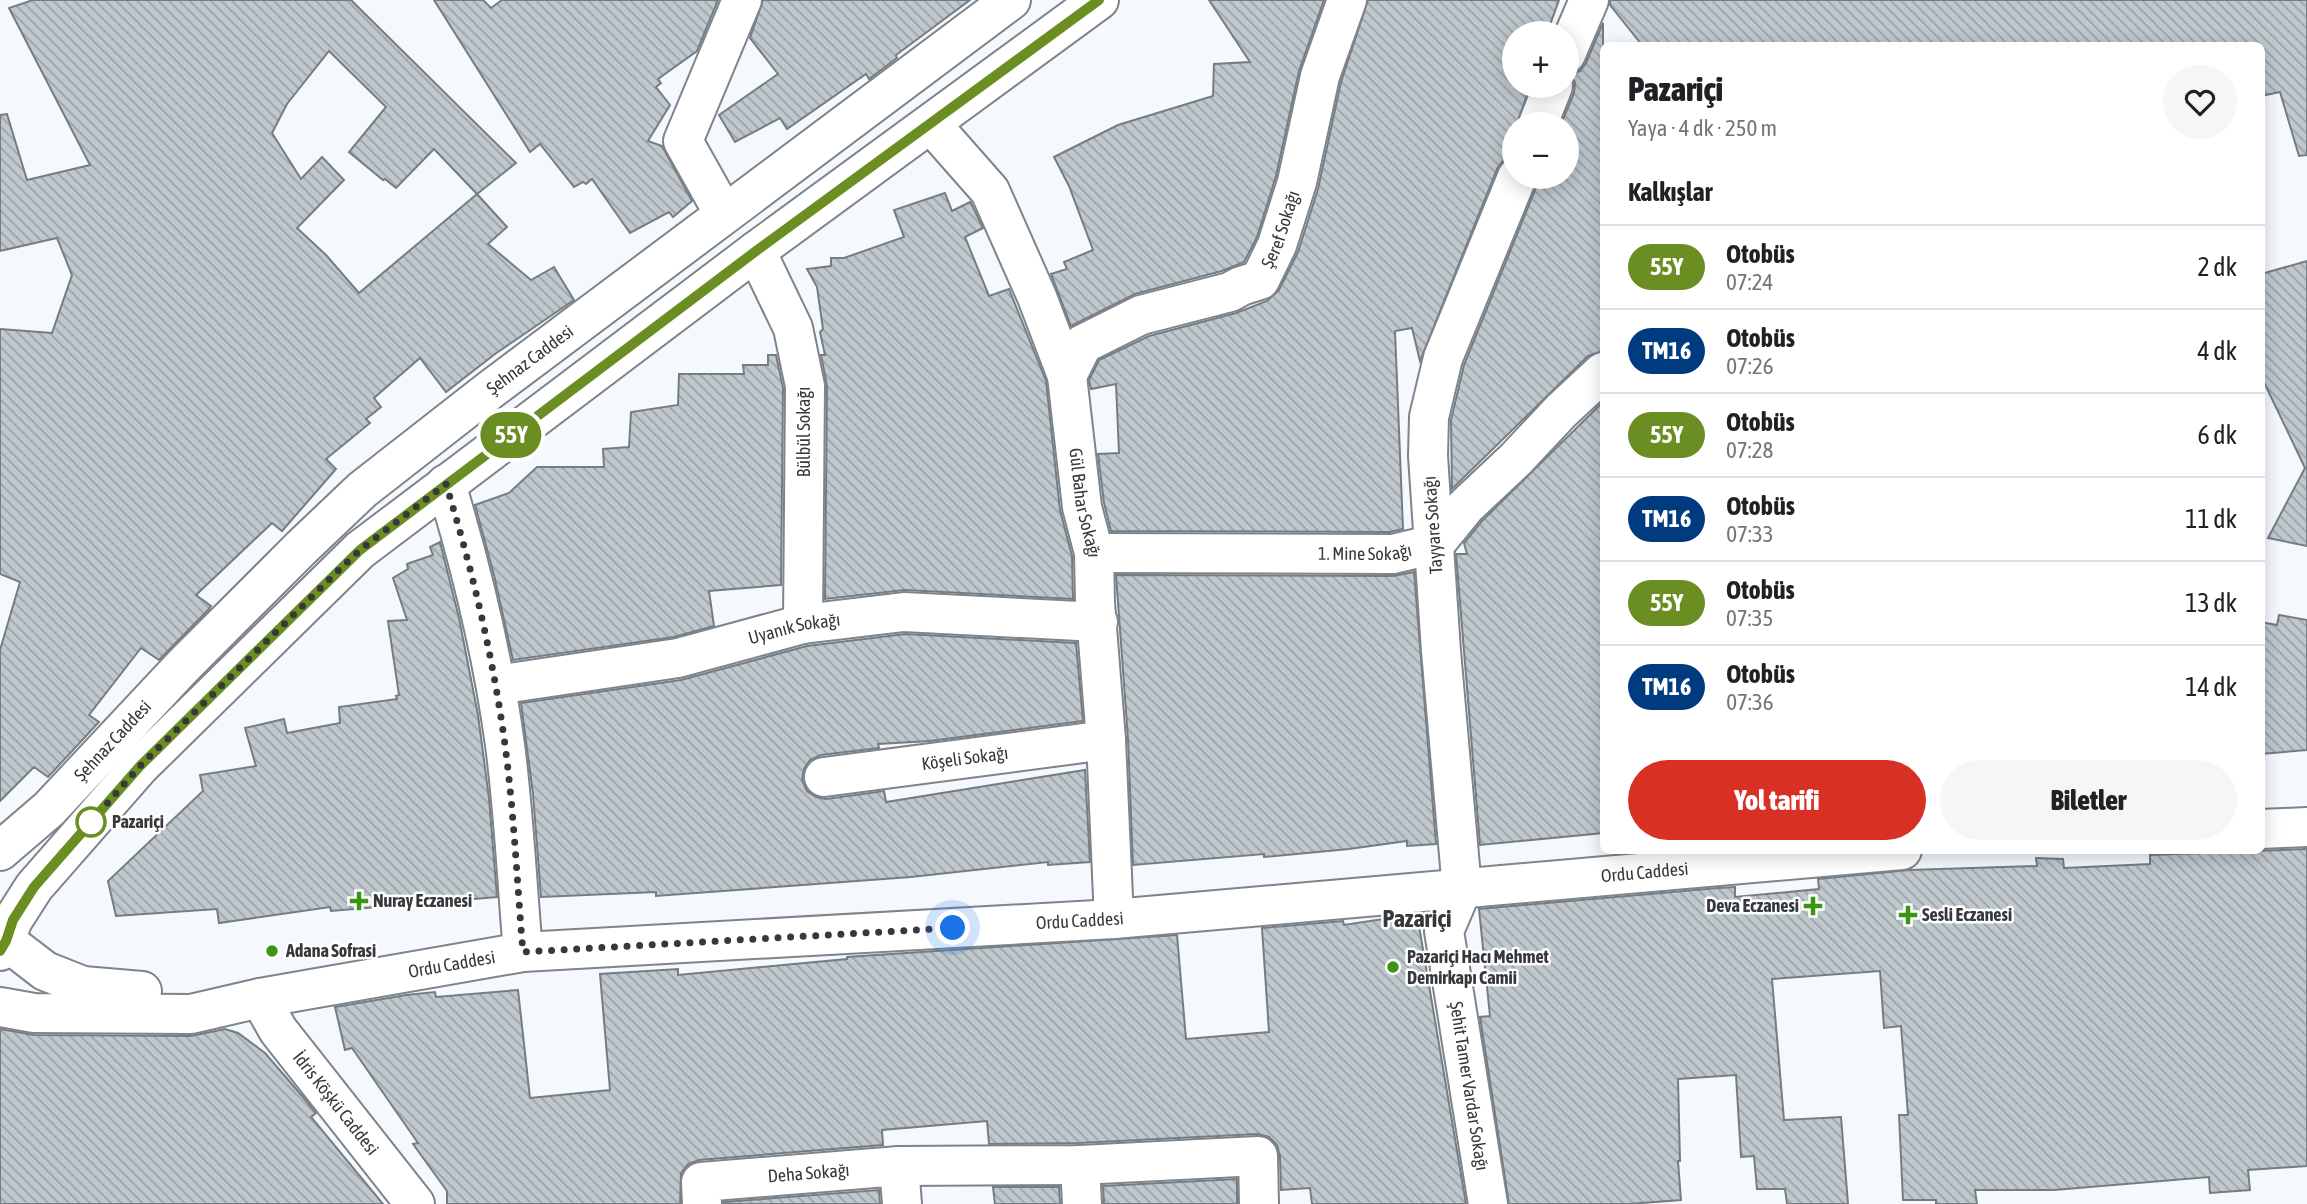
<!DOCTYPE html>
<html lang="tr">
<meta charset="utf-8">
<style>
body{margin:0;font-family:"Asap Condensed",sans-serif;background:#f6f6f6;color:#202124;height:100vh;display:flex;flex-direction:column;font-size:26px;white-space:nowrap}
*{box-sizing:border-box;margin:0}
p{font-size:23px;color:#757577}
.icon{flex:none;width:38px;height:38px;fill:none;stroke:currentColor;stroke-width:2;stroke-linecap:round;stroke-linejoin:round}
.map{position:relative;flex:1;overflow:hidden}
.panel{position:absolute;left:1600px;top:42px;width:665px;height:812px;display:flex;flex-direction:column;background:#fff;border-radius:10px;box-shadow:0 4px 18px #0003}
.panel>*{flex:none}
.badge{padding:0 14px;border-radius:23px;font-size:24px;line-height:46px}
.buttons{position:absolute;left:1502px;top:21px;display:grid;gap:14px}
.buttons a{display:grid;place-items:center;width:77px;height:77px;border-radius:50%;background:#fff;box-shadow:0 4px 18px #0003;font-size:35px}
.you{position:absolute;width:35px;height:35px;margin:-18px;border:5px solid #fff;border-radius:50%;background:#1a73e8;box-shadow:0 0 0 10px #1a73e833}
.map>.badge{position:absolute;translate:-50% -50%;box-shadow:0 0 0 4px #fff}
h2{padding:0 28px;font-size:26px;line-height:63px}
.round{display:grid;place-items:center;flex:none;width:74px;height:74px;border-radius:37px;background:#f6f6f6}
.summary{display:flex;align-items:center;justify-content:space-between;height:119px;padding:0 28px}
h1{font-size:33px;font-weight:800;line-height:52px}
.primary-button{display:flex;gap:14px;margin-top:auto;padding:14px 28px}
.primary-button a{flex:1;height:80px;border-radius:42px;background:#d93025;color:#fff;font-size:28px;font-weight:800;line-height:80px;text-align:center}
.primary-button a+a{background:#f6f6f6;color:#202124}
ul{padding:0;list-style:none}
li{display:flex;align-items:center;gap:21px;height:84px;padding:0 28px;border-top:2px solid #e0e0e0}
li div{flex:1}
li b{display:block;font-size:26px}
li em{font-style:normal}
li .badge{min-width:77px;font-weight:700;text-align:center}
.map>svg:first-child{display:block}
.building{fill:url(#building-back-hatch);stroke:#747d82;stroke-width:2;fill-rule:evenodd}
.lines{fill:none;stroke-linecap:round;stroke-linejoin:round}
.street-casing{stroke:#7e848b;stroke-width:42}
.secondary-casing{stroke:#7e848b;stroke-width:42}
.primary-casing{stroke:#7e848b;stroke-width:42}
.street{stroke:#fff;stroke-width:38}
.secondary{stroke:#fff;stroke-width:38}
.primary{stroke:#fff;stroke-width:38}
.line-casing{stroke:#fff;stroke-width:16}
.line{stroke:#6b8e23;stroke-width:10}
.walk{stroke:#36383b;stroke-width:7;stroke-dasharray:0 12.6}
.stop-dot{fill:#fff;stroke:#6b8e23;stroke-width:3.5}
.poi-dot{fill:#3a9612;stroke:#fff;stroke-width:2.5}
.labels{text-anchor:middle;stroke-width:5;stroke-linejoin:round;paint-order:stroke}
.street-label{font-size:18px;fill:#36383b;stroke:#fff}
.stop-label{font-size:18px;font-weight:bold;fill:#36383b;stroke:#fff;text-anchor:start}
.poi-label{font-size:18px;font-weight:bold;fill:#36383b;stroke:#fff;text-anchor:start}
.district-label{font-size:24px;font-weight:bold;fill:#36383b;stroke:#fff}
</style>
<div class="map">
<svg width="2307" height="1204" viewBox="0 0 2307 1204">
<defs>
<pattern id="building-back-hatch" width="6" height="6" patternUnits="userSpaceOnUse" patternTransform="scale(1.75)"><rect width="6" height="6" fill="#bfc8cd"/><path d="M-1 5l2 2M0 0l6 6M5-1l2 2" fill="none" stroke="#9ca3a8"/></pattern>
</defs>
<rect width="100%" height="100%" fill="#f5f9fe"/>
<g class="building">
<path d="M 33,0 L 351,0 L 516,163 L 477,194 L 507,227 L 488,244 L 531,280 L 554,267 L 574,300 L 495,354 L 446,392 L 420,358 L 374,398 L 381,407 L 366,419 L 370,423 L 326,459 L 336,469 L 282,531 L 272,523 L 196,595 L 211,606 L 209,609 L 159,660 L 141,648 L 89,715 L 99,722 L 48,777 L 34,767 L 0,801 L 0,650 L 20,582 L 0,574 L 0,329 L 52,333 L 72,275 L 57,238 L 0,251 L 0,115 L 7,114 L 27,180 L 90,165 L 9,8 ZM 329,51 L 386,107 L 349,152 L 383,180 L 385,179 L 396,188 L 434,149 L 477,194 L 359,293 L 326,255 L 297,228 L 344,180 L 322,157 L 301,179 L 272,133 L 287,104 Z"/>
<path d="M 434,0 L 483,0 L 491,8 L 502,0 L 718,0 L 697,51 L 658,79 L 661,83 L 656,87 L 670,105 L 648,141 L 662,146 L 692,201 L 673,217 L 669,212 L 630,233 L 592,179 L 586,184 L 583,182 L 574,187 L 540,144 L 530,152 Z"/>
<path d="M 763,0 L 970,0 L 896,55 L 897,58 L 869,79 L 866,74 L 787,129 L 780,118 L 735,142 L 719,115 L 778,74 L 750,38 Z"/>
<path d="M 1209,0 L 1324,0 L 1299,71 L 1276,176 L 1257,237 L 1244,262 L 1222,271 L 1135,294 L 1071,326 L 1051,274 L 1067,269 L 1064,262 L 1093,250 L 1069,186 L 1054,157 L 1118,125 L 1213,96 L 1214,64 L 1250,62 Z"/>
<path d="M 1368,0 L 1559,0 L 1547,33 L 1514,33 L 1514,86 L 1530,86 L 1517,124 L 1514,124 L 1514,155 L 1504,159 L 1497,169 L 1420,361 L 1412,328 L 1395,331 L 1403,529 L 1390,532 L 1111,531 L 1104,503 L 1098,454 L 1119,453 L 1116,384 L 1091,389 L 1089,380 L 1099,360 L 1149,336 L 1236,313 L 1267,301 L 1279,290 L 1298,252 L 1318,189 L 1341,82 Z"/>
<path d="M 1610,0 L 2307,0 L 2307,155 L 2299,156 L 2280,92 L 2261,96 L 2261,46 L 1642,45 L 1610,5 Z"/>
<path d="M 1603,23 L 1603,351 L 1588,356 L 1452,489 L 1451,420 L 1464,365 L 1537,185 L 1538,177 L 1566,177 L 1566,124 L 1561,124 L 1574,93 L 1575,83 L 1571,75 L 1580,71 L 1586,63 Z"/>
<path d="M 945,193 L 952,211 L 970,202 L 971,203 L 983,228 L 965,237 L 989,296 L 1009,289 L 1046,381 L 1060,510 L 1072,556 L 1073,599 L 905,590 L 825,599 L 827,386 L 821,355 L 825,355 L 820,332 L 823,329 L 817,287 L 807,269 L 831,266 L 831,258 L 844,258 L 904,237 L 894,210 Z"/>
<path d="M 2307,261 L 2307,546 L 2268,538 L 2305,468 L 2261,376 L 2261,274 Z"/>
<path d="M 768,355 L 776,355 L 783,388 L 781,585 L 709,591 L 714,626 L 674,637 L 513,660 L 494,575 L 475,505 L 509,493 L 537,467 L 604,467 L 603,449 L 629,447 L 631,412 L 678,405 L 679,374 L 744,374 L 743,365 L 768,365 Z"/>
<path d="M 1603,402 L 1603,833 L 1480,845 L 1456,554 L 1467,554 L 1464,543 L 1482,521 Z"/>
<path d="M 440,542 L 459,618 L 478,715 L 489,798 L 497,897 L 331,911 L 330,907 L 219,923 L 217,909 L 116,916 L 108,881 L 203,791 L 200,775 L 256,766 L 245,728 L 284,719 L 287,733 L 340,723 L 339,707 L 397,699 L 396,696 L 399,695 L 388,621 L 407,620 L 393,578 L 408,569 L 407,564 L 433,555 L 430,547 Z"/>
<path d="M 1414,572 L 1436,844 L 1407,846 L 1407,841 L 1349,849 L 1264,857 L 1264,854 L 1133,865 L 1128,739 L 1116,575 L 1393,576 Z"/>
<path d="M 2279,615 L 2307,620 L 2307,750 L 2261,754 L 2261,622 L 2277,625 Z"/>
<path d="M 905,634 L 1076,643 L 1083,721 L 930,741 L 878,744 L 879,748 L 821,755 L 810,760 L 804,769 L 802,780 L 807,791 L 816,797 L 826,799 L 884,791 L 886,802 L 1085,770 L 1090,862 L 1048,865 L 1048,862 L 911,877 L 656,896 L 656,892 L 541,897 L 533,794 L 521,703 L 681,680 L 807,646 Z"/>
<path d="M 2307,849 L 2307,1166 L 2248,1170 L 2250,1190 L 2210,1193 L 2209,1177 L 2054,1190 L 1975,1190 L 1977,1204 L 1936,1204 L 1936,1200 L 1903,1200 L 1899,1115 L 1908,1115 L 1901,1026 L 1884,1028 L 1880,971 L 1772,979 L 1784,1120 L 1841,1117 L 1848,1204 L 1787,1204 L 1785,1189 L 1757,1189 L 1754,1156 L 1741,1157 L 1736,1075 L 1678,1079 L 1680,1161 L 1678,1161 L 1681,1200 L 1629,1204 L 1509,1204 L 1480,1017 L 1490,1016 L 1479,909 L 1718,888 L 1735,887 L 1735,897 L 1819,889 L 1818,879 L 1909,870 L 2037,866 L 2036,858 L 2063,859 L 2064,868 L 2150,864 L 2150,855 Z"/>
<path d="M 1417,914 L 1466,1204 L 1312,1204 L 1310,1188 L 1281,1190 L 1280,1156 L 1277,1145 L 1269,1137 L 1258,1134 L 1079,1143 L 989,1144 L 987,1121 L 882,1130 L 883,1145 L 699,1160 L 688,1164 L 681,1173 L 680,1204 L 447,1204 L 447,1191 L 413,1144 L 418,1143 L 352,1048 L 345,1050 L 335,1007 L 406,995 L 435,992 L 436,997 L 518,990 L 530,1098 L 610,1090 L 600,974 L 678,969 L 678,975 L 847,959 L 847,957 L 1177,935 L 1186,1039 L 1269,1032 L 1262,928 L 1343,921 L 1344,925 Z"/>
<path d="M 0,1029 L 34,1035 L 191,1036 L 225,1029 L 238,1033 L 265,1053 L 303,1097 L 316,1113 L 311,1117 L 383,1204 L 0,1204 Z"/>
<path d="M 1237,1179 L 1237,1204 L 1104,1204 L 1103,1186 Z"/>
<path d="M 993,1187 L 1059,1187 L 1060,1204 L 995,1204 Z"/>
<path d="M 879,1190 L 880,1204 L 724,1204 L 724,1202 Z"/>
</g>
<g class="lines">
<defs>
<g id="street">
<path d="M 1566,54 L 1589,0"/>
<path id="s1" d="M 931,124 L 990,191 L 1037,297 L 1067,376 L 1082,507 L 1094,553 L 1095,603 L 1106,740 L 1114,919"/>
<path d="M 1538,124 L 1553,86"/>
<path d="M 724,214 L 683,141 L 742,0"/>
<path d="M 756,251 L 793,328 L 805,386 L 803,624"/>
<path id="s2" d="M 1067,376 L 1083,344 L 1141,315 L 1230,292 L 1241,286 L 1260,280 L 1277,245 L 1297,182 L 1320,76 L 1347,0"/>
<path d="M 446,484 C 472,570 493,656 505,745 C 514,813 517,883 523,952"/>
<path id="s3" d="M 1094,553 L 1393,554 L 1435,544 L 1466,506 L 1516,459 L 1561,411 L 1603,372"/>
<path id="s4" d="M 496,685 L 678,658 L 803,624 L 904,612 L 1098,622"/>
<path id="s5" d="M 824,777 L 1106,740"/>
<path id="s6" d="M 260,998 L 278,1030 L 415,1204"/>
<path d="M 1080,1165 L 1082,1204"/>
<path d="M 899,1166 L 1080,1165 L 1258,1156 L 1259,1204"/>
<path id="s7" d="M 702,1204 L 701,1182 L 899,1166 L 902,1204"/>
<path d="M 1488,1204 L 1444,931 L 1462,889 L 1441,651 L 1428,456 L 1429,417 L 1443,358 L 1517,177"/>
</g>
<g id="secondary">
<path d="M 2261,829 L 2307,827"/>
<path d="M 6,941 L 45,971 L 83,986 L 142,991"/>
<path id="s8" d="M 0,1007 L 34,1013 L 191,1014 L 260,998 L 523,952 L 1114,919 L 1902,850"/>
</g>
<g id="primary">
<path id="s9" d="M 0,851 L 49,809 L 183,666 L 301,548 L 362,490 L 490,390 L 1011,0"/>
<path d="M 0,951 L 13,920 L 34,887 L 140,766 L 360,550 L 756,251 L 1099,0"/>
</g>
</defs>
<use href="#street" class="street-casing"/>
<use href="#secondary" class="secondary-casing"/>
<use href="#primary" class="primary-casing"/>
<use href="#street" class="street"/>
<use href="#secondary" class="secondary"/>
<use href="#primary" class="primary"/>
</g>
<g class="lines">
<defs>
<path id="line" d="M 0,951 L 6,941 L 13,920 L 34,887 L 140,766 L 360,550 L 756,251 L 1099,0"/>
</defs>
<use href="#line" class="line-casing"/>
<use href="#line" class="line"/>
<path class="walk" d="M 91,822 L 140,766 L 343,566 L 360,550 L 446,484 C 472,569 493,656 505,745 C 514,813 517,883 523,952 L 953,928"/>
</g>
<circle class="stop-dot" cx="91" cy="822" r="14"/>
<g class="poi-dot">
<path d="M355.5 890.5h7v7h7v7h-7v7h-7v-7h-7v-7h7z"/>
<path d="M1809.5 895.5h7v7h7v7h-7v7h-7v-7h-7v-7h7z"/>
<path d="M1904.5 904.5h7v7h7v7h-7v7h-7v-7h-7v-7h7z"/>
<circle cx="272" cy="951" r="7"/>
<circle cx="1393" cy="967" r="7"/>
</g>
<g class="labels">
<g class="street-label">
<text dy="6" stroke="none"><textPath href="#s2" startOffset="280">Şeref Sokağı</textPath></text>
<text dy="6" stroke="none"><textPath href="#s9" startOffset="724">Şehnaz Caddesi</textPath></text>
<text transform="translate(804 432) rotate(-90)" y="6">Bülbül Sokağı</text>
<text dy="6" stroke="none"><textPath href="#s1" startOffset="418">Gül Bahar Sokağı</textPath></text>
<text transform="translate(1433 525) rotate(-94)" y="6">Tayyare Sokağı</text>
<text dy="6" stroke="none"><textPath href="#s3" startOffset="271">1. Mine Sokağı</textPath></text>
<text dy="6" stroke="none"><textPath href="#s4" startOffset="304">Uyanık Sokağı</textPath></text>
<text dy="6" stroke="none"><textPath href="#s9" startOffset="158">Şehnaz Caddesi</textPath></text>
<text dy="6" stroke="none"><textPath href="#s5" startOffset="142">Köşeli Sokağı</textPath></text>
<text dy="6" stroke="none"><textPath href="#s8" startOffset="1654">Ordu Caddesi</textPath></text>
<text dy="6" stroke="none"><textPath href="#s8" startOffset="1087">Ordu Caddesi</textPath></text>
<text dy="6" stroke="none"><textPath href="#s8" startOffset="457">Ordu Caddesi</textPath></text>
<text transform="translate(1469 1086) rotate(81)" y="6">Şehit Tamer Vardar Sokağı</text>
<text dy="6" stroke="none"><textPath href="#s6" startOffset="130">İdris Köşkü Caddesi</textPath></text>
<text dy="6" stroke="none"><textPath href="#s7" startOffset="130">Deha Sokağı</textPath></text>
</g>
<g class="stop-label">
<text x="112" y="828">Pazariçi</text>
</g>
<g class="poi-label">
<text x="373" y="907">Nuray Eczanesi</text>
<text x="1799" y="912" text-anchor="end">Deva Eczanesi</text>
<text x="1922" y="921">Sesli Eczanesi</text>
<text x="286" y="957">Adana Sofrasi</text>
<text x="1407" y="963">Pazariçi Hacı Mehmet<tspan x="1407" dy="21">Demirkapı Camii</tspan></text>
</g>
<g class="district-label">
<text x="1417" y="927">Pazariçi</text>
</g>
</g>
</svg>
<div class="buttons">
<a>+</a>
<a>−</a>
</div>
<div class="you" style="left:953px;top:928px"></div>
<b class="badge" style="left:511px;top:435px;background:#6b8e23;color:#fff">55Y</b>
<section class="panel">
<div class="summary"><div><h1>Pazariçi</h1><p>Yaya · 4 dk · 250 m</p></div><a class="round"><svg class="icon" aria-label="heart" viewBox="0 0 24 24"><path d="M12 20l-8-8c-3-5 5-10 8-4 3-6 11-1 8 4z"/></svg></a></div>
<h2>Kalkışlar</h2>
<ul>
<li><span class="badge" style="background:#6b8e23;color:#fff">55Y</span><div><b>Otobüs</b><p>07:24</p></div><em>2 dk</em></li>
<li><span class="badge" style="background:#003b80;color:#fff">TM16</span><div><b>Otobüs</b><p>07:26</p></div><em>4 dk</em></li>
<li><span class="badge" style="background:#6b8e23;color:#fff">55Y</span><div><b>Otobüs</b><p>07:28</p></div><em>6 dk</em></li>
<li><span class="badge" style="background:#003b80;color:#fff">TM16</span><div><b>Otobüs</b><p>07:33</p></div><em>11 dk</em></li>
<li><span class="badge" style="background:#6b8e23;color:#fff">55Y</span><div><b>Otobüs</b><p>07:35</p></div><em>13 dk</em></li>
<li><span class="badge" style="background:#003b80;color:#fff">TM16</span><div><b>Otobüs</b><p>07:36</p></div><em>14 dk</em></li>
</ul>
<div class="primary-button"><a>Yol tarifi</a><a>Biletler</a></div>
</section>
</div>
